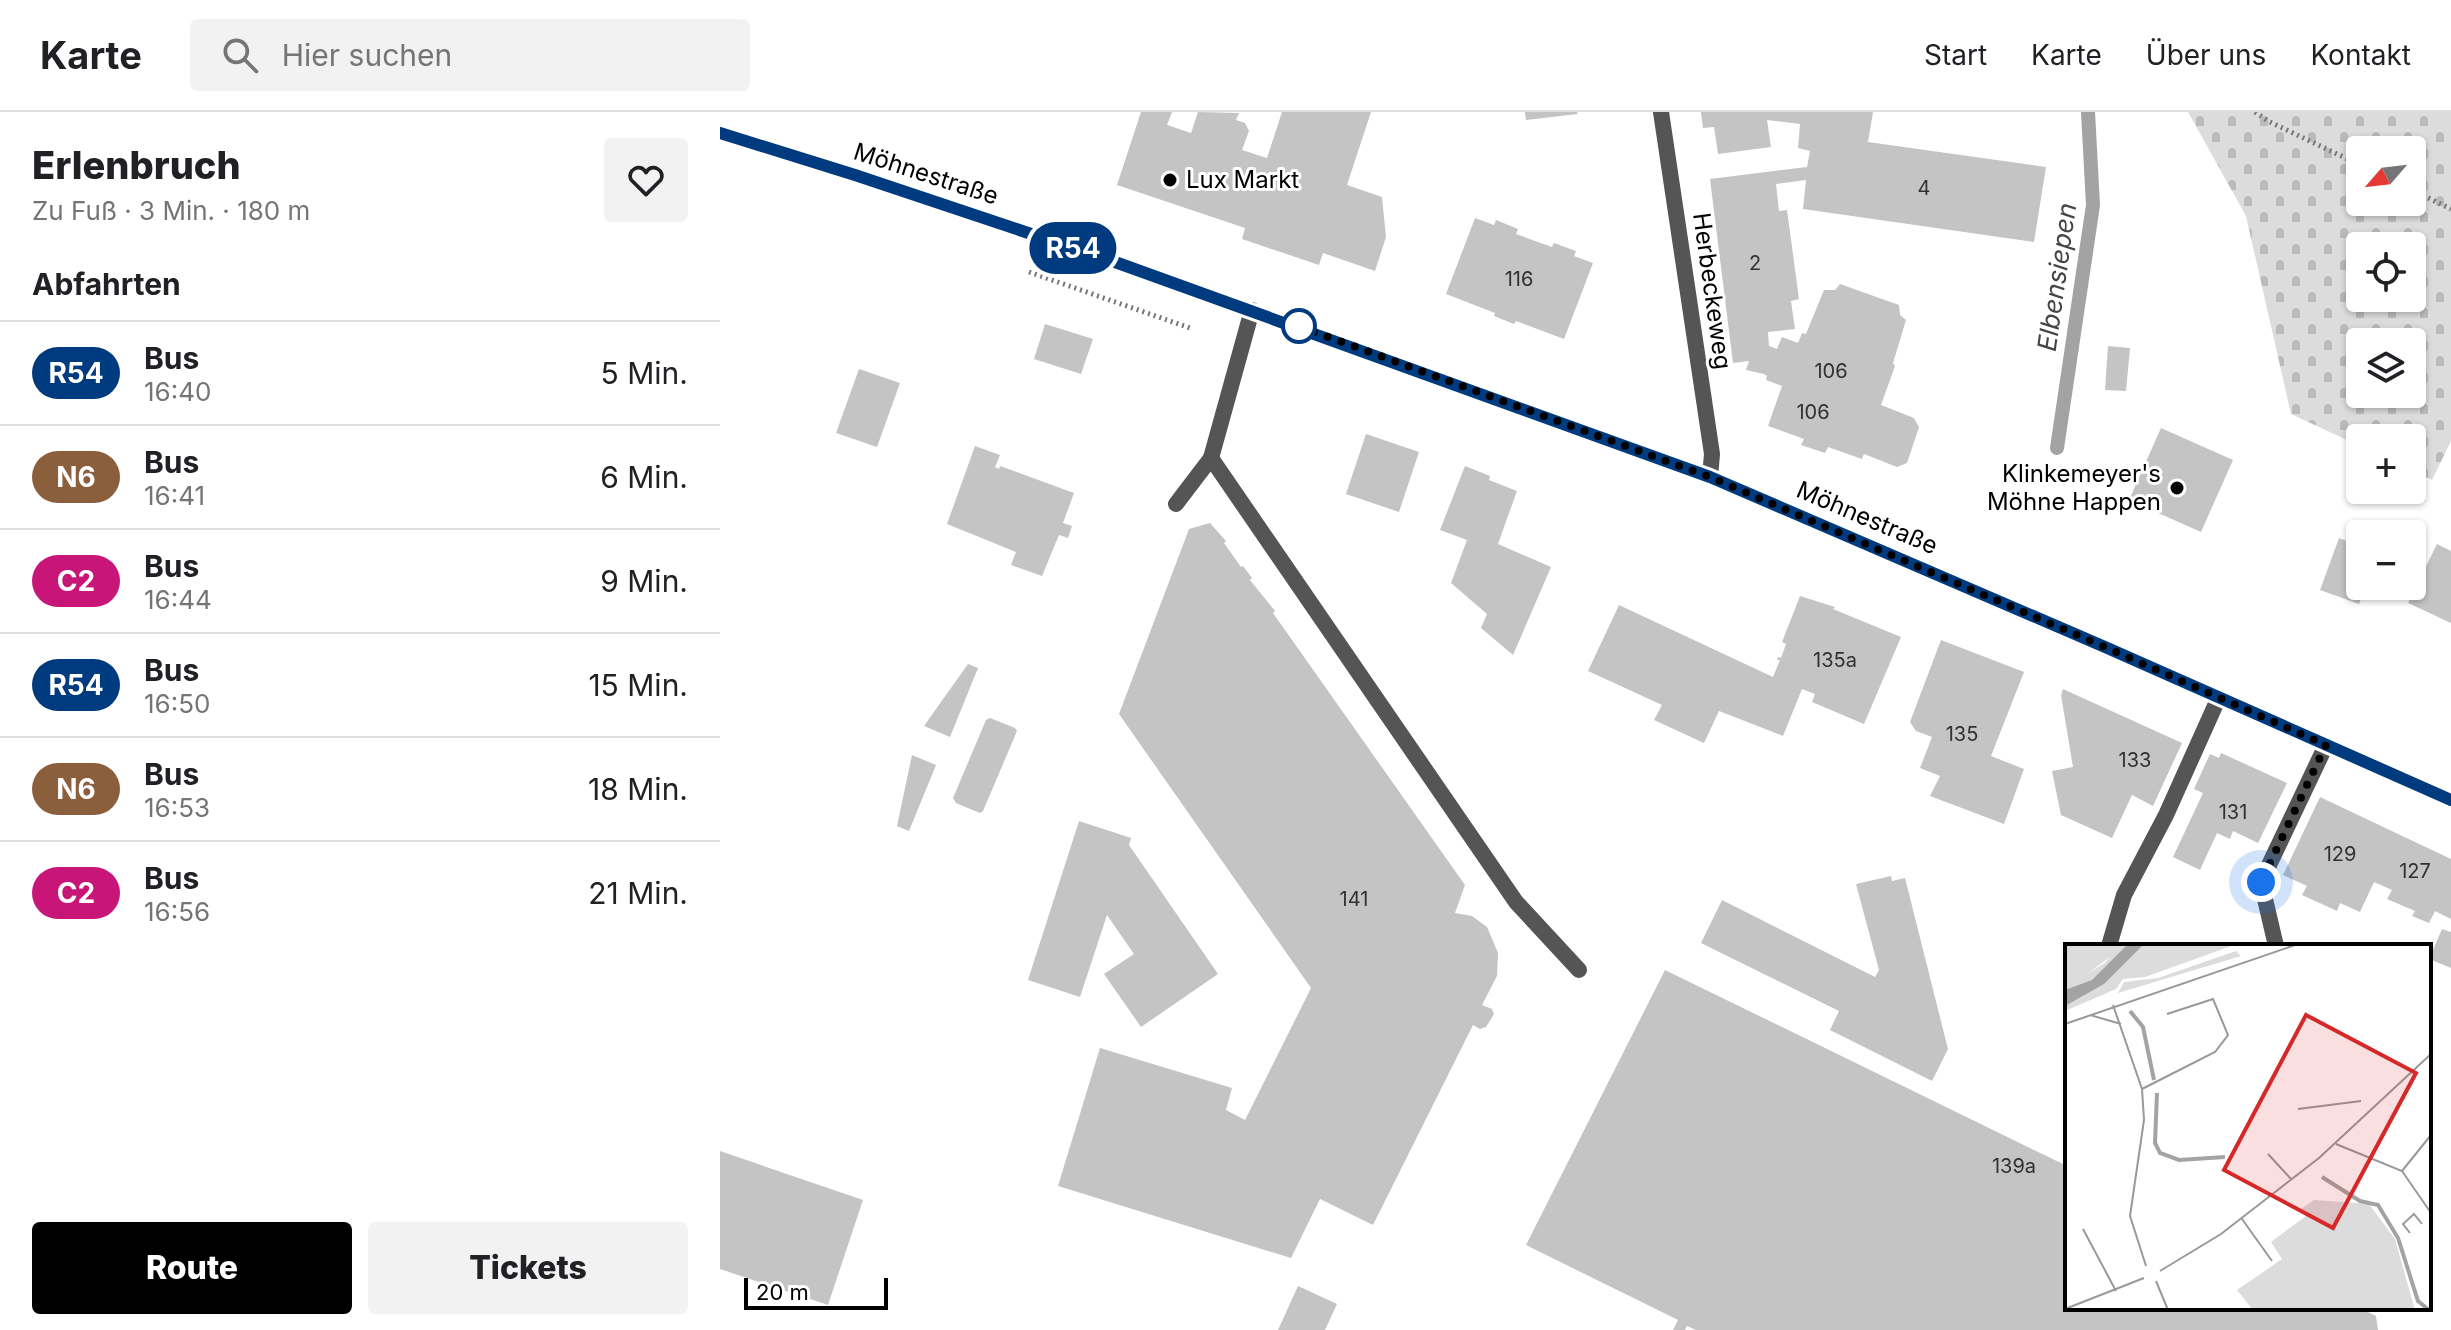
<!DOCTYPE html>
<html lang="de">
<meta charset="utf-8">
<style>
body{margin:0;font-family:Inter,sans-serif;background:#f2f2f2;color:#202124;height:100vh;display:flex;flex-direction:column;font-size:30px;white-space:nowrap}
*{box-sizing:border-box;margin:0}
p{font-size:26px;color:#757577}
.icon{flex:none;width:44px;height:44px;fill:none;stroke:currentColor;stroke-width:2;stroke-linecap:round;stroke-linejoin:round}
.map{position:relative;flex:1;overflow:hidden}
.side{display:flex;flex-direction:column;background:#fff;width:720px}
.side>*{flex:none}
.badge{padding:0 16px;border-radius:26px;font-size:28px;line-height:52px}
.needle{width:52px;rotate:242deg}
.controls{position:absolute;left:1626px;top:24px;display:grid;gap:16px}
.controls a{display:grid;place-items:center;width:80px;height:80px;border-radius:8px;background:#fff;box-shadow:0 2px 6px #0004;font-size:40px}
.scale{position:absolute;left:24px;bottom:20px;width:144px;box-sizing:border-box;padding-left:8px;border:4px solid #000;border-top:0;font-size:22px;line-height:28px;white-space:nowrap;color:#000;-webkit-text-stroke:6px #fff;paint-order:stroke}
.you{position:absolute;width:40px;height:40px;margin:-20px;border:6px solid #fff;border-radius:50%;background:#1a73e8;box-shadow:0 0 0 12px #1a73e833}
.map>.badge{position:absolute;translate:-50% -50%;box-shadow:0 0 0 4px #fff}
h2{padding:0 32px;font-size:30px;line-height:72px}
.round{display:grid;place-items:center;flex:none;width:84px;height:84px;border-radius:8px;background:#f2f2f2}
.headline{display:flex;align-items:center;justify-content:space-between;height:136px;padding:0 32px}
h1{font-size:38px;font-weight:800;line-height:60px}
.action{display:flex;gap:16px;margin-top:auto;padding:16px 32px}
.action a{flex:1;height:92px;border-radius:8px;background:#000;color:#fff;font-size:32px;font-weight:800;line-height:92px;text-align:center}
.action a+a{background:#f2f2f2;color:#202124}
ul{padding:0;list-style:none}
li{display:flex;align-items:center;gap:24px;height:104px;padding:0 32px;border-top:2px solid #e0e0e0}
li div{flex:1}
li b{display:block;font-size:30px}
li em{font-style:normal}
li .badge{min-width:88px;font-weight:700;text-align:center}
header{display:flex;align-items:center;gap:48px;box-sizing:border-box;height:112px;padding:0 40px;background:#fff;border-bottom:2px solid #e0e0e0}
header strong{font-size:38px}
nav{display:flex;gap:44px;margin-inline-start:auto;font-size:28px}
.search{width:560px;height:72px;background:#f2f2f2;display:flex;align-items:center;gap:20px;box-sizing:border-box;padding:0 28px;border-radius:8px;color:#757577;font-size:30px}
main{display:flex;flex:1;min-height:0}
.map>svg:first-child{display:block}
.cemetery{fill:url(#cemetery-stones);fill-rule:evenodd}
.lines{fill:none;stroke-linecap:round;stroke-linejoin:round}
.stream{stroke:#a3a3a3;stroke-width:14}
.building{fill:#c4c4c4}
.path{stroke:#777;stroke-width:5;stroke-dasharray:2 4;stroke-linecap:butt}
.service{stroke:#555;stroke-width:16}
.minor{stroke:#555;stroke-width:16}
.line-casing{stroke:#fff;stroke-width:18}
.line{stroke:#003b80;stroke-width:12}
.walk{stroke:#000;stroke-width:8;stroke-dasharray:0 14.4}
.poi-dot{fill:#000;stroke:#fff;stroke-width:3}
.stop-dot{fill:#fff;stroke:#003b80;stroke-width:4}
.labels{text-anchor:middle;stroke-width:6;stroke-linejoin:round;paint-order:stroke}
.number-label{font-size:20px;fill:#313131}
.street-label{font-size:24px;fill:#000;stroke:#fff}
.poi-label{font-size:24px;fill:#000;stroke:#fff;text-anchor:start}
.water-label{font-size:26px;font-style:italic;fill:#444;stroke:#fff}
.inset-river{fill:none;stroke:#a3a3a3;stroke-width:4}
.inset-road{fill:none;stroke:#999;stroke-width:2}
.view{fill:#d62828;fill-opacity:0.15;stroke:#d62828;stroke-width:4}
.inset-edge{fill:none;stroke:#000;stroke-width:4}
</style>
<header>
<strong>Karte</strong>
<div class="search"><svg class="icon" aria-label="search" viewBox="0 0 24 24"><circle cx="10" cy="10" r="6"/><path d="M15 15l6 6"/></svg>Hier suchen</div>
<nav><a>Start</a><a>Karte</a><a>Über uns</a><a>Kontakt</a></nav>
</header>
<main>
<section class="side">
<div class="headline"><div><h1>Erlenbruch</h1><p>Zu Fuß · 3 Min. · 180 m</p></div><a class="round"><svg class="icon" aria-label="heart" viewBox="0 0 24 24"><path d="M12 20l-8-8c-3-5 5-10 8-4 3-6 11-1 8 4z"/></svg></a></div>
<h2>Abfahrten</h2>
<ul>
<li><span class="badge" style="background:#003b80;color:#fff">R54</span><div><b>Bus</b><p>16:40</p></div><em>5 Min.</em></li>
<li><span class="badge" style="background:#8b5e3c;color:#fff">N6</span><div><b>Bus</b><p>16:41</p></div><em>6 Min.</em></li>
<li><span class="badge" style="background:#c81578;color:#fff">C2</span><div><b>Bus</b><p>16:44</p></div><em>9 Min.</em></li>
<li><span class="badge" style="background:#003b80;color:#fff">R54</span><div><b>Bus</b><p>16:50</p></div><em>15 Min.</em></li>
<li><span class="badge" style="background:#8b5e3c;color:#fff">N6</span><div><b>Bus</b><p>16:53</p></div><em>18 Min.</em></li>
<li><span class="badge" style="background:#c81578;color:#fff">C2</span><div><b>Bus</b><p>16:56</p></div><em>21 Min.</em></li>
</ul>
<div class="action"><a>Route</a><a>Tickets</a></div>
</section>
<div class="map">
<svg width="1731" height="1218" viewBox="0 0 1731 1218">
<defs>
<pattern id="cemetery-stones" width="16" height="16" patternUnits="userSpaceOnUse" patternTransform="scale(2)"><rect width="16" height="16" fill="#dcdcdc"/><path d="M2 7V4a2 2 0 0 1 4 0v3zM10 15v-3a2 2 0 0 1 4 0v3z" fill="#bbb"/></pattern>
</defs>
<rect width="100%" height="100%" fill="#fff"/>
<path class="cemetery" d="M 1468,0 L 1731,0 L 1731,329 L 1712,368 L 1692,358 L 1692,326 L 1640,326 L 1640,334 L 1571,302 L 1526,104 ZM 1640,38 L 1692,38 L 1692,90 L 1640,90 ZM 1640,134 L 1692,134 L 1692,186 L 1640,186 ZM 1640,230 L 1692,230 L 1692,282 L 1640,282 Z"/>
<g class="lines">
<path class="stream" d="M 1337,336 L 1373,93 L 1368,0"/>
</g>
<g class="building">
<path d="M 421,0 L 452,0 L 447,13 L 471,21 L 478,0 L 519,1 L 516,8 L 525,11 L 529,19 L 522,38 L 547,46 L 562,0 L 651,0 L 627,73 L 662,85 L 666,125 L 655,159 L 603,141 L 599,153 L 522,127 L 525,116 L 397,73 Z"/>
<path d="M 805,0 L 857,0 L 858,2 L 806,8 Z"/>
<path d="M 981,0 L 1153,0 L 1148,30 L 1326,55 L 1314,130 L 1083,97 L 1086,68 L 1056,72 L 1059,99 L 1067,98 L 1079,187 L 1071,189 L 1075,217 L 1048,220 L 1049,234 L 1057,237 L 1062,225 L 1078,231 L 1082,221 L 1086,222 L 1104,178 L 1115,178 L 1120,172 L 1179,193 L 1180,203 L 1186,208 L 1173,251 L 1175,254 L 1161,293 L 1194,306 L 1199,315 L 1187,351 L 1177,355 L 1144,342 L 1142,347 L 1108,335 L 1105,341 L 1081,333 L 1084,327 L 1048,314 L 1062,274 L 1046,268 L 1047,264 L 1044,262 L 1026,258 L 1029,249 L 1013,251 L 990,67 L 1087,55 L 1090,39 L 1078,36 L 1080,12 L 1047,8 L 1051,35 L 998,42 L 994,15 L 983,16 Z"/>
<path d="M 755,106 L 774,113 L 776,108 L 798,117 L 796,122 L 832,135 L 834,131 L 856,139 L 854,144 L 873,151 L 844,227 L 796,209 L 794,212 L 774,204 L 775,201 L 726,182 Z"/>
<path d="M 325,212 L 373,227 L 361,262 L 314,247 Z"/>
<path d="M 1388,234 L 1410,236 L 1406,279 L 1385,278 Z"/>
<path d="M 139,257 L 180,271 L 157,335 L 116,321 Z"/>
<path d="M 1441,316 L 1513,348 L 1481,420 L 1409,388 Z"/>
<path d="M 646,322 L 699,340 L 679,400 L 626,382 Z"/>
<path d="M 255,334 L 280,343 L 275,355 L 279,357 L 280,354 L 354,381 L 343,411 L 352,414 L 348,426 L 339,423 L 322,464 L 291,453 L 296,440 L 227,412 Z"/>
<path d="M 745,354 L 770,364 L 769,368 L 797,379 L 778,432 L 831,455 L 793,543 L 761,516 L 767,502 L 731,471 L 747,428 L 720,418 Z"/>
<path d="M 490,411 L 506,429 L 504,431 L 521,455 L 523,454 L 532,466 L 530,468 L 555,499 L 553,501 L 745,773 L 735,801 L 752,804 L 767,815 L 778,841 L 777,864 L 762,893 L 772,897 L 774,902 L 766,915 L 760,917 L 753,913 L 653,1113 L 600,1087 L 571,1146 L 338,1074 L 380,936 L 512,976 L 506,998 L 525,1008 L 591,876 L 399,602 L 469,417 Z"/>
<path d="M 1619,426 L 1640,434 L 1640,474 L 1646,474 L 1639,492 L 1600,478 Z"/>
<path d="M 1717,432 L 1731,439 L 1731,511 L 1688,491 Z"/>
<path d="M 1080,484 L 1115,495 L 1113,497 L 1181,525 L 1144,612 L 1092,590 L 1095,582 L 1082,577 L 1063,624 L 999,599 L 984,631 L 934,608 L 942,593 L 868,559 L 899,493 L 1053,565 L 1060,548 L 1057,548 L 1058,545 L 1061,546 L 1066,532 L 1062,530 Z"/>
<path d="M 1221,528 L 1304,560 L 1271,644 L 1304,657 L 1284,712 L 1210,684 L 1220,664 L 1200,656 L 1212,625 L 1196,619 L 1190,610 Z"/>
<path d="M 248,552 L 258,556 L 230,625 L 204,614 Z"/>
<path d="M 1343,577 L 1462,631 L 1433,694 L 1412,683 L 1392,726 L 1341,703 L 1332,659 L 1353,655 L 1341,583 Z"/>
<path d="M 270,606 L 295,616 L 297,619 L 263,699 L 260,701 L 236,691 L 233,686 L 266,608 Z"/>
<path d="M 1501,641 L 1567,671 L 1538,731 L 1513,719 L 1510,727 L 1497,721 L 1480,758 L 1453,745 L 1483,681 L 1474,677 L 1490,642 L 1499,646 Z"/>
<path d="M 192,643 L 216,653 L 189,719 L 177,714 Z"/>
<path d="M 1600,685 L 1731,747 L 1731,807 L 1715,799 L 1709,811 L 1692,804 L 1695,799 L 1667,787 L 1672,778 L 1654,770 L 1640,800 L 1620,791 L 1617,799 L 1582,783 L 1587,774 L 1563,763 Z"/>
<path d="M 359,709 L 411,726 L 409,733 L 498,862 L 421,915 L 384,862 L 414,842 L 387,803 L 360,885 L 308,868 Z"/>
<path d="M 1171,764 L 1172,769 L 1185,766 L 1228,937 L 1212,969 L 1110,918 L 1119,899 L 981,831 L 1002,788 L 1155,865 L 1159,858 L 1136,772 Z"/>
<path d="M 1722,817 L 1731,820 L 1731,856 L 1709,847 Z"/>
<path d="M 945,858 L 1347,1054 L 1347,1196 L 1640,1196 L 1656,1204 L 1658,1218 L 976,1218 L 967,1214 L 965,1218 L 953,1218 L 958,1208 L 806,1133 Z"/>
<path d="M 0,1039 L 143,1088 L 108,1193 L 0,1157 Z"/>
<path d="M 578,1174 L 617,1192 L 605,1218 L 558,1218 Z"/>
</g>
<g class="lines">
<g class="path">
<path d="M 1535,0 L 1548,9 L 1640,53"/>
<path d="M 1692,78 L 1731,97"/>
<path d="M 309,160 L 473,217"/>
</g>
<g class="service">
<path d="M 456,392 L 491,346 L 796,790 L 859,858"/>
<path d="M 1389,834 L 1404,783 L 1446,703 L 1499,585"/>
<path d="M 1556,834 L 1541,770 L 1606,633"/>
</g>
<g class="minor">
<path d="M 941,0 L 992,342 L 990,365"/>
<path d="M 0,21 L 135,63 L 395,150 L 990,365 L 1499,585 L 1731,688"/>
<path d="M 491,346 L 532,198"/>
</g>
</g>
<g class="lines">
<defs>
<path id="line" d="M 0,21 L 135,63 L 395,150 L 990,365 L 1385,535 L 1731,688"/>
</defs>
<use href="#line" class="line-casing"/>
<use href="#line" class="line"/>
<path class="walk" d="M 579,214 L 573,212 L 990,365 L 1385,535 L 1606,633 L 1541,770"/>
</g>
<g class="poi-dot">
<circle cx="450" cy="68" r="8"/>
<circle cx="1457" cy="376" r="8"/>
</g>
<circle class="stop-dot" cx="579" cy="214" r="16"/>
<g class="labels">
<g class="number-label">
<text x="1204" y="83">4</text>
<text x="1035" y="158">2</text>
<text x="799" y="174">116</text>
<text x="1111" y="266">106</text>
<text x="1093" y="307">106</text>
<text x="1115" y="555">135a</text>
<text x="1242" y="629">135</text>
<text x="1415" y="655">133</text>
<text x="1513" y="707">131</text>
<text x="1620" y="749">129</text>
<text x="1695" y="766">127</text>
<text x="634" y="794">141</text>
<text x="1294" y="1061">139a</text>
</g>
<g class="street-label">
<text transform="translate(206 62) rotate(18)" y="8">Möhnestraße</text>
<text transform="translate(992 179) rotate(82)" y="8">Herbeckeweg</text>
<text transform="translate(1147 406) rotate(23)" y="8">Möhnestraße</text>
</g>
<g class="poi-label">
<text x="466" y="76">Lux Markt</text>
<text x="1441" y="370" text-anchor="end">Klinkemeyer's<tspan x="1441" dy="28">Möhne Happen</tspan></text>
</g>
<g class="water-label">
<text transform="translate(1337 165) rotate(-82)" y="9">Elbensiepen</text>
</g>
</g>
<g transform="translate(1345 832)">
<rect width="366" height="366" fill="#fff"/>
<path d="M 171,7 L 176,12 L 53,49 L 59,38 L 93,34 Z" fill="#dcdcdc"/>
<path d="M 0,0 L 63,0 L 0,46 Z" fill="#dcdcdc"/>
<path d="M 249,256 L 304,260 L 330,295 L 350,366 L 188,366 L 172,346 L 217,315 L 206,298 L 241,272 L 236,265 Z" fill="#dcdcdc"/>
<path d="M 57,0 L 172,0 L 80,33 L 58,35 L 51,45 L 0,67 L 0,43 L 40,19 Z" fill="#dcdcdc"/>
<path d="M 63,0 L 79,0 L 39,40 L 0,62 L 0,46 L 27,36 Z" fill="#a3a3a3"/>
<path class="inset-river" d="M 65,67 L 78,83 L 89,136M 92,149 L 90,199 L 95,209 L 114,216 L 160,213M 257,233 L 295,257 L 313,261 L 333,294 L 353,357 L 364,366"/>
<path class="inset-road" d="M 48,61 L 77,145 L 79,176 L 65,272 L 81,322M 25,71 L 56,80M 0,80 L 233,0M 77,145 L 150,108 L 163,91 L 148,55 L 102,70M 233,165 L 296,157M 271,200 L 337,227 L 366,269M 203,210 L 227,236M 337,227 L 366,191M 177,275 L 207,317M 18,285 L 51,347M 345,289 L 338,280 L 349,270 L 357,280M 95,327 L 156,290 L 254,214 L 366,110M 91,337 L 103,366M 0,365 L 79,334"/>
<path class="view" d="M 241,71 L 351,129 L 268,284 L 159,226 Z"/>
<rect width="366" height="366" class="inset-edge"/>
</g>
</svg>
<div class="controls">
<a><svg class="needle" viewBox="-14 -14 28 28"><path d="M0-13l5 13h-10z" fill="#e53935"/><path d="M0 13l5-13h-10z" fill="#757577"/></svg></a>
<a><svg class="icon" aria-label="locate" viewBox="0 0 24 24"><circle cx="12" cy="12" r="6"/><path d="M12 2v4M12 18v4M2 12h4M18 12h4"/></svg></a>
<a><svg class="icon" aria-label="layers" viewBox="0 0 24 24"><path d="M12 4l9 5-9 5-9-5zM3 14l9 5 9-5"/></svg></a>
<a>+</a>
<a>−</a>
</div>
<div class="scale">20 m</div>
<div class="you" style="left:1541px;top:770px"></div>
<b class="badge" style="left:353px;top:136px;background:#003b80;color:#fff">R54</b>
</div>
</main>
